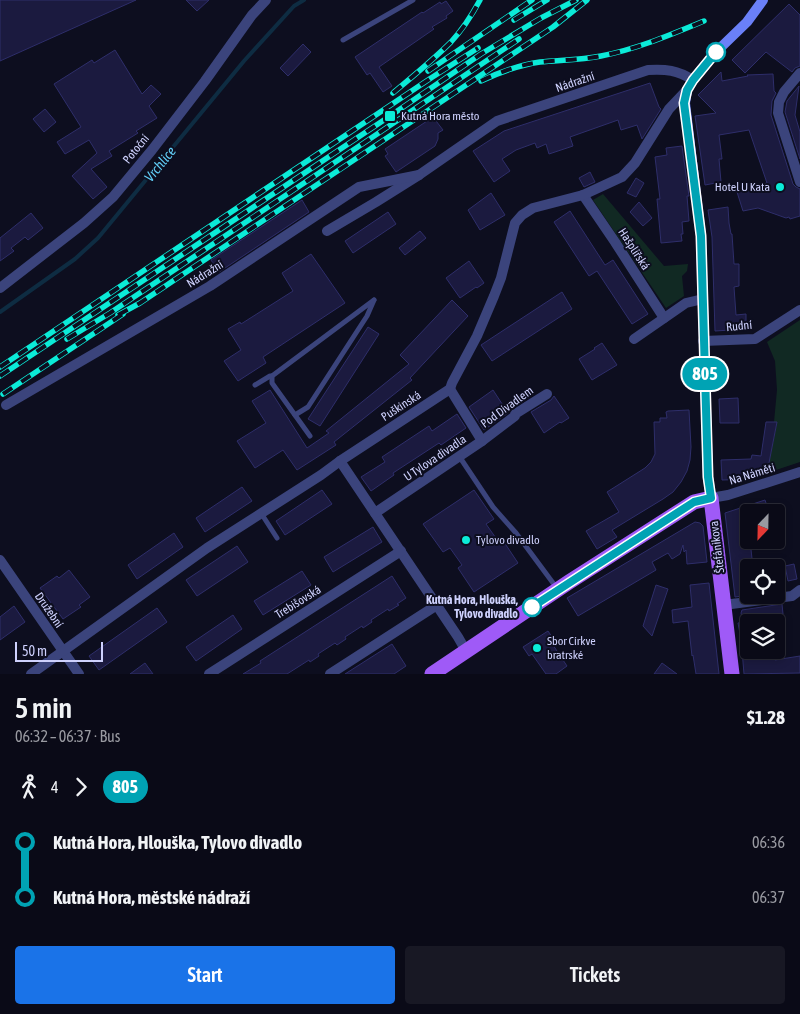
<!DOCTYPE html>
<meta charset="utf-8">
<style>
body{margin:0;font-family:"Asap Condensed",sans-serif;background:#181824;color:#f1f3f6;height:100vh;display:flex;flex-direction:column;font-size:19px;white-space:nowrap}
*{box-sizing:border-box;margin:0}
p{font-size:16px;color:#999aa1}
.icon{flex:none;width:28px;height:28px;fill:none;stroke:currentColor;stroke-width:2;stroke-linecap:round;stroke-linejoin:round}
.map{position:relative;height:674px;overflow:hidden}
.sheet{display:flex;flex-direction:column;background:#0a0a17;flex:1}
.sheet>*{flex:none}
.badge{padding:0 10px;border-radius:16px;font-size:18px;line-height:32px}
.needle{width:32px;rotate:202deg}
.fabs{position:absolute;left:740px;top:504px;display:grid;gap:10px}
.fabs a{display:grid;place-items:center;width:45px;height:45px;border-radius:5px;background:#0a0a17;box-shadow:0 2px 8px #0003,0 0 0 1px #2a2b36;font-size:25px}
.scale{position:absolute;left:15px;bottom:12px;width:88px;box-sizing:border-box;padding-left:5px;border:2px solid #ced1fd;border-top:0;font-size:14px;line-height:18px;white-space:nowrap;color:#ced1fd;-webkit-text-stroke:4px #0d0e1f;paint-order:stroke}
.map>.badge{position:absolute;translate:-50% -50%;box-shadow:0 0 0 2px #fff}
.legs{display:flex;align-items:center;gap:8px;height:55px;padding:0 15px;font-size:16px}
.legs p{margin-inline-start:auto}
.head{display:flex;align-items:center;justify-content:space-between;height:85px;padding:0 15px}
h1{font-size:28px;font-weight:600;line-height:38px}
.action{display:flex;gap:10px;margin-top:auto;padding:10px 15px}
.action a{flex:1;height:58px;border-radius:5px;background:#1a73e8;color:#fff;font-size:20px;font-weight:600;line-height:58px;text-align:center}
.action a+a{background:#181824;color:#f1f3f6}
ul{padding:0 15px;list-style:none}
li{display:flex;align-items:center;gap:18px;height:55px;font-size:19px}
li i{display:grid;place-items:center;width:8px;height:100%;margin:0 6px;background:currentColor}
li i::after{content:'';width:12px;height:12px;margin:-6px;border:4px solid;border-radius:50%;background:#0a0a17}
li p{margin-inline-start:auto}
li:first-child i{background:linear-gradient(#0000 50%,currentColor 0)}
li:last-child i{background:linear-gradient(currentColor 50%,#0000 0)}
.map>svg:first-child{display:block}
.green{fill:#112923}
.lines{fill:none;stroke-linecap:round;stroke-linejoin:round}
.stream{stroke:#0e2c42;stroke-width:4}
.building{fill:#1b1a3f;stroke:#2e2e6a}
.lane{stroke:#3b447c;stroke-width:5}
.street{stroke:#3b447c;stroke-width:10}
.secondary{stroke:#6a80f8;stroke-width:10}
.primary{stroke:#9f5af7;stroke-width:15}
.rail-casing{stroke:#0bebd8;stroke-width:5.5}
.rail{stroke:#0d0e1f;stroke-width:4;stroke-dasharray:11;stroke-linecap:butt}
.line-1-casing{stroke:#fff;stroke-width:11}
.line-1{stroke:#00a3b4;stroke-width:8}
.stop-1-dot{fill:#fff;stroke:#00a3b4;stroke-width:2.5}
.poi-dot{fill:#0bebd8;stroke:#0d0e1f;stroke-width:2}
.labels{text-anchor:middle;stroke-width:4;stroke-linejoin:round;paint-order:stroke}
.street-label{font-size:12px;fill:#ced1fd;stroke:#0d0e1f}
.poi-label{font-size:12px;fill:#ced1fd;stroke:#0d0e1f;text-anchor:start}
.stop-label{font-size:12px;font-weight:bold;fill:#ced1fd;stroke:#0d0e1f;text-anchor:end}
.water-label{font-size:14px;font-style:italic;fill:#61cef7;stroke:#0d0e1f}
</style>
<div class="map">
<svg width="800" height="674" viewBox="0 0 800 674">
<rect width="100%" height="100%" fill="#0d0e1f"/>
<g class="green">
<path d="M 603,194 L 664,266 L 688,264 L 687,271 L 682,276 L 684,296 L 666,308 L 593,200 Z"/>
<path d="M 800,320 L 800,462 L 767,473 L 777,423 L 774,422 L 777,390 L 775,361 L 767,342 Z"/>
</g>
<g class="lines">
<path class="stream" d="M 0,312 L 75,259 L 98,238 L 244,61 L 294,6 L 304,0"/>
</g>
<g class="building">
<path d="M 0,0 L 136,0 L 0,61 Z"/>
<path d="M 186,0 L 209,0 L 197,11 Z"/>
<path d="M 446,1 L 453,11 L 446,16 L 447,18 L 432,27 L 434,29 L 379,67 L 392,86 L 383,92 L 370,73 L 367,75 L 355,57 L 422,12 L 423,13 L 440,2 L 441,4 Z"/>
<path d="M 789,4 L 800,15 L 800,66 L 795,68 L 792,72 L 766,52 L 745,73 L 732,60 Z"/>
<path d="M 303,44 L 311,52 L 288,76 L 280,68 Z"/>
<path d="M 115,50 L 142,94 L 151,85 L 161,94 L 149,106 L 157,118 L 136,131 L 138,133 L 109,151 L 112,156 L 91,169 L 107,187 L 93,199 L 72,176 L 97,153 L 89,140 L 65,154 L 57,142 L 81,127 L 54,84 L 92,60 L 94,63 Z"/>
<path d="M 721,72 L 722,81 L 748,76 L 747,75 L 773,74 L 774,91 L 776,93 L 772,101 L 771,115 L 793,184 L 796,187 L 800,189 L 800,216 L 790,219 L 789,217 L 786,218 L 758,208 L 743,211 L 737,192 L 767,183 L 749,130 L 719,135 L 722,159 L 719,159 L 721,182 L 705,185 L 695,116 L 716,113 L 698,95 Z"/>
<path d="M 650,83 L 659,107 L 661,109 L 642,139 L 637,125 L 621,130 L 618,120 L 570,137 L 573,146 L 549,154 L 546,144 L 537,148 L 535,143 L 516,150 L 502,159 L 510,171 L 494,182 L 473,151 L 504,131 Z"/>
<path d="M 799,86 L 795,115 L 800,132 L 800,159 L 785,112 L 787,101 Z"/>
<path d="M 45,109 L 56,122 L 44,132 L 33,119 Z"/>
<path d="M 433,117 L 443,130 L 438,133 L 438,139 L 435,146 L 396,172 L 385,156 L 388,154 L 385,149 Z"/>
<path d="M 682,146 L 689,196 L 687,196 L 689,221 L 682,222 L 683,234 L 681,234 L 682,241 L 661,243 L 657,199 L 660,199 L 655,157 L 667,155 L 666,148 Z"/>
<path d="M 590,172 L 595,182 L 584,187 L 579,178 Z"/>
<path d="M 636,178 L 644,183 L 636,197 L 627,193 Z"/>
<path d="M 491,193 L 505,215 L 480,230 L 468,210 Z"/>
<path d="M 302,200 L 309,212 L 219,272 L 211,260 Z"/>
<path d="M 639,202 L 652,218 L 643,226 L 630,212 Z"/>
<path d="M 728,207 L 729,223 L 731,234 L 732,234 L 734,264 L 739,264 L 739,286 L 734,287 L 736,315 L 746,314 L 746,329 L 715,331 L 712,237 L 708,210 Z"/>
<path d="M 570,211 L 605,265 L 613,260 L 648,314 L 632,324 L 597,271 L 589,276 L 554,222 Z"/>
<path d="M 388,212 L 396,224 L 353,253 L 345,241 Z"/>
<path d="M 31,213 L 43,228 L 28,240 L 25,237 L 11,248 L 14,251 L 0,261 L 0,238 Z"/>
<path d="M 420,231 L 426,238 L 405,255 L 399,248 Z"/>
<path d="M 311,254 L 345,303 L 263,357 L 266,363 L 238,381 L 224,361 L 241,350 L 228,329 L 240,322 L 241,324 L 293,291 L 282,273 Z"/>
<path d="M 469,261 L 484,283 L 477,288 L 476,287 L 460,298 L 446,278 Z"/>
<path d="M 562,292 L 572,309 L 492,361 L 481,345 Z"/>
<path d="M 452,300 L 468,316 L 410,378 L 412,380 L 334,442 L 336,445 L 297,470 L 283,450 L 255,468 L 237,441 L 266,423 L 252,401 L 270,390 L 307,448 L 329,433 L 326,431 L 409,364 L 400,355 Z"/>
<path d="M 368,327 L 379,334 L 320,426 L 308,419 Z"/>
<path d="M 602,343 L 617,365 L 592,380 L 579,359 L 595,349 L 594,348 Z"/>
<path d="M 493,390 L 508,413 L 484,430 L 469,407 Z"/>
<path d="M 554,396 L 569,418 L 561,423 L 560,422 L 544,433 L 531,412 L 551,400 Z"/>
<path d="M 738,398 L 739,423 L 720,423 L 719,399 Z"/>
<path d="M 689,410 L 691,447 L 690,460 L 687,471 L 681,482 L 673,492 L 663,499 L 612,530 L 617,537 L 597,549 L 586,531 L 619,512 L 607,492 L 645,468 L 651,462 L 655,454 L 654,422 L 660,422 L 660,418 L 667,418 L 666,412 L 668,411 Z"/>
<path d="M 457,414 L 466,428 L 441,445 L 439,443 L 393,473 L 394,475 L 371,491 L 361,477 L 385,462 L 382,457 L 429,426 L 432,431 Z"/>
<path d="M 766,422 L 777,422 L 767,473 L 752,479 L 722,480 L 721,460 L 751,459 L 752,455 L 761,456 Z"/>
<path d="M 242,487 L 252,501 L 205,532 L 196,518 Z"/>
<path d="M 322,490 L 332,504 L 285,535 L 276,521 Z"/>
<path d="M 474,490 L 494,519 L 486,524 L 498,541 L 502,539 L 518,563 L 474,592 L 458,568 L 462,565 L 450,548 L 443,552 L 423,524 Z"/>
<path d="M 765,500 L 769,512 L 749,512 L 749,540 L 750,540 L 753,568 L 749,568 L 749,595 L 735,597 L 725,513 Z"/>
<path d="M 695,522 L 700,523 L 703,526 L 707,562 L 687,564 L 686,550 L 684,552 L 683,545 L 680,554 L 672,559 L 668,553 L 652,562 L 656,570 L 578,616 L 567,598 Z"/>
<path d="M 373,527 L 382,542 L 333,572 L 324,557 Z"/>
<path d="M 174,533 L 183,547 L 137,579 L 128,565 Z"/>
<path d="M 237,546 L 248,562 L 197,596 L 186,580 Z"/>
<path d="M 794,564 L 797,579 L 788,581 L 785,566 Z"/>
<path d="M 69,570 L 90,597 L 79,605 L 81,607 L 63,619 L 40,588 L 57,576 L 59,578 Z"/>
<path d="M 302,571 L 311,585 L 263,615 L 254,601 Z"/>
<path d="M 392,576 L 406,598 L 397,604 L 399,605 L 389,611 L 388,609 L 371,620 L 372,622 L 363,628 L 362,626 L 345,637 L 346,639 L 337,645 L 335,643 L 318,654 L 319,656 L 310,662 L 309,660 L 287,674 L 243,674 L 261,663 L 260,661 Z"/>
<path d="M 709,583 L 719,674 L 696,674 L 693,655 L 692,656 L 688,621 L 673,623 L 672,610 L 692,607 L 690,585 Z"/>
<path d="M 656,585 L 668,589 L 652,636 L 643,626 Z"/>
<path d="M 782,604 L 783,614 L 756,616 L 757,622 L 749,622 L 749,650 L 757,650 L 758,656 L 774,654 L 775,660 L 800,656 L 800,673 L 744,674 L 742,650 L 743,650 L 738,623 L 743,622 L 741,613 L 742,610 Z"/>
<path d="M 14,606 L 25,622 L 0,640 L 0,617 Z"/>
<path d="M 157,608 L 167,622 L 99,670 L 89,656 Z"/>
<path d="M 233,615 L 242,629 L 196,661 L 186,647 Z"/>
<path d="M 548,631 L 554,640 L 551,642 L 567,666 L 556,674 L 546,674 L 532,654 L 529,656 L 523,647 Z"/>
<path d="M 392,644 L 406,666 L 394,674 L 345,674 Z"/>
<path d="M 145,663 L 153,674 L 130,674 Z"/>
<path d="M 662,663 L 677,674 L 654,674 Z"/>
</g>
<g class="lines">
<g class="lane">
<path d="M 343,40 L 413,0"/>
<path d="M 255,385 L 270,376 L 272,376"/>
<path d="M 295,415 L 308,407 L 367,316 L 374,300"/>
<path d="M 310,436 L 272,383 L 272,376 L 374,300"/>
<path d="M 459,456 L 493,507 L 516,533 L 556,587"/>
<path d="M 261,513 L 277,538"/>
</g>
<g class="street">
<path d="M 800,73 L 784,92 L 779,102 L 778,113 L 800,182"/>
<path d="M 583,195 L 615,242 L 664,318"/>
<path d="M 327,231 L 376,202 L 419,175 L 497,121 L 648,70 C 666,69 677,70 693,80"/>
<path d="M 0,288 L 84,223 L 113,197 L 152,150 L 205,81 L 252,15 L 266,0"/>
<path d="M 634,339 L 686,303 L 703,299"/>
<path d="M 703,341 L 755,339 L 800,310"/>
<path d="M 450,389 L 482,441"/>
<path d="M 6,405 L 210,286 L 359,187 L 419,175"/>
<path d="M 340,461 L 458,637 L 466,651"/>
<path d="M 711,498 L 728,495 L 800,472"/>
<path d="M 375,513 L 482,441 L 515,416 L 515,414 L 547,394"/>
<path d="M 0,560 L 79,674"/>
<path d="M 724,605 L 792,596 L 800,590"/>
<path d="M 31,674 L 207,548 L 321,475 L 340,461 L 450,389 L 452,383 L 477,336 L 494,296 L 501,278 L 515,223 L 522,215 L 533,208 L 583,195 L 622,177 L 635,163 L 669,109 L 687,90"/>
<path d="M 209,674 L 401,551"/>
<path d="M 330,674 L 437,605"/>
</g>
<path class="secondary" d="M 711,498 L 708,477 L 701,236 L 685,103 L 687,90 L 693,80 L 716,52 L 747,22 L 763,0"/>
<path class="primary" d="M 432,674 L 569,582 L 694,502 L 711,498 L 732,674"/>
<defs>
<g id="rail">
<path d="M 514,20 L 547,0"/>
<path d="M 428,71 L 532,0"/>
<path d="M 481,81 C 500,72 519,65 540,62 C 560,60 581,60 601,56 C 637,49 670,35 704,21"/>
<path d="M 393,93 C 412,77 433,60 451,42 C 463,29 472,15 480,0"/>
<path d="M 118,315 L 140,303 L 553,27 L 587,0"/>
<path d="M 67,339 L 110,313 L 519,39"/>
<path d="M 0,367 L 431,78 L 478,48"/>
<path d="M 0,376 L 390,116 L 481,54 L 541,18 L 576,0"/>
<path d="M 3,394 L 123,314"/>
</g>
</defs>
<use href="#rail" class="rail-casing"/>
<use href="#rail" class="rail"/>
</g>
<g class="lines">
<defs>
<path id="line-1" d="M 532,607 L 694,502 L 711,498 L 708,477 L 701,236 L 684,103 L 687,90 L 693,80 L 716,52"/>
</defs>
<use href="#line-1" class="line-1-casing"/>
<use href="#line-1" class="line-1"/>
</g>
<g class="stop-1-dot">
<circle cx="716" cy="52" r="9"/>
<circle cx="532" cy="607" r="9"/>
</g>
<g class="poi-dot">
<rect x="384" y="110" width="12" height="12" rx="2.5"/>
<circle cx="780" cy="187" r="5"/>
<circle cx="466" cy="540" r="5"/>
<circle cx="537" cy="648" r="5"/>
</g>
<g class="labels">
<g class="street-label">
<text transform="translate(575 82) rotate(-19)" y="4">Nádražní</text>
<text transform="translate(136 149) rotate(-51)" y="4">Potoční</text>
<text transform="translate(634 249) rotate(57)" y="4">Hašplířská</text>
<text transform="translate(205 274) rotate(-32)" y="4">Nádražní</text>
<text transform="translate(739 326) rotate(-6)" y="4">Rudní</text>
<text transform="translate(401 406) rotate(-33)" y="4">Puškinská</text>
<text transform="translate(507 407) rotate(-36)" y="4">Pod Divadlem</text>
<text transform="translate(435 458) rotate(-34)" y="4">U Tylova divadla</text>
<text transform="translate(752 474) rotate(-17)" y="4">Na Náměti</text>
<text transform="translate(717 547) rotate(-97)" y="4">Štefánikova</text>
<text transform="translate(298 602) rotate(-32)" y="4">Trebišovská</text>
<text transform="translate(49 610) rotate(55)" y="4">Družební</text>
</g>
<g class="poi-label">
<text x="401" y="120">Kutná Hora město</text>
<text x="770" y="191" text-anchor="end">Hotel U Kata</text>
<text x="476" y="544">Tylovo divadlo</text>
<text x="547" y="645">Sbor Církve<tspan x="547" dy="14">bratrské</tspan></text>
</g>
<g class="stop-label">
<text x="518" y="604">Kutná Hora, Hlouška,<tspan x="518" dy="14">Tylovo divadlo</tspan></text>
</g>
<g class="water-label">
<text transform="translate(160 164) rotate(-51)" y="5">Vrchlice</text>
</g>
</g>
</svg>
<div class="fabs">
<a><svg class="needle" viewBox="-14 -14 28 28"><path d="M0-13l5 13h-10z" fill="#e53935"/><path d="M0 13l5-13h-10z" fill="#999aa1"/></svg></a>
<a><svg class="icon" aria-label="locate" viewBox="0 0 24 24"><circle cx="12" cy="12" r="6"/><path d="M12 2v4M12 18v4M2 12h4M18 12h4"/></svg></a>
<a><svg class="icon" aria-label="layers" viewBox="0 0 24 24"><path d="M12 4l9 5-9 5-9-5zM3 14l9 5 9-5"/></svg></a>
</div>
<div class="scale">50 m</div>
<b class="badge" style="left:705px;top:374px;background:#00a3b4;color:#fff">805</b>
</div>
<section class="sheet">
<div class="head"><div><h1>5 min</h1><p>06:32 – 06:37 · Bus</p></div><b>$1.28</b></div>
<div class="legs"><svg class="icon" aria-label="walk" viewBox="0 0 24 24"><circle cx="13" cy="4" r="2"/><path d="M13 8l-2 6 4 7M11 14l-3 7M7 12l3-4h3l4 4"/></svg>4<svg class="icon" aria-label="forward" viewBox="0 0 24 24"><path d="M9 5l7 7-7 7"/></svg><b class="badge" style="background:#00a3b4;color:#fff">805</b></div>
<ul>
<li><i style="color:#00a3b4"></i><b>Kutná Hora, Hlouška, Tylovo divadlo</b><p>06:36</p></li>
<li><i style="color:#00a3b4"></i><b>Kutná Hora, městské nádraží</b><p>06:37</p></li>
</ul>
<div class="action"><a>Start</a><a>Tickets</a></div>
</section>
